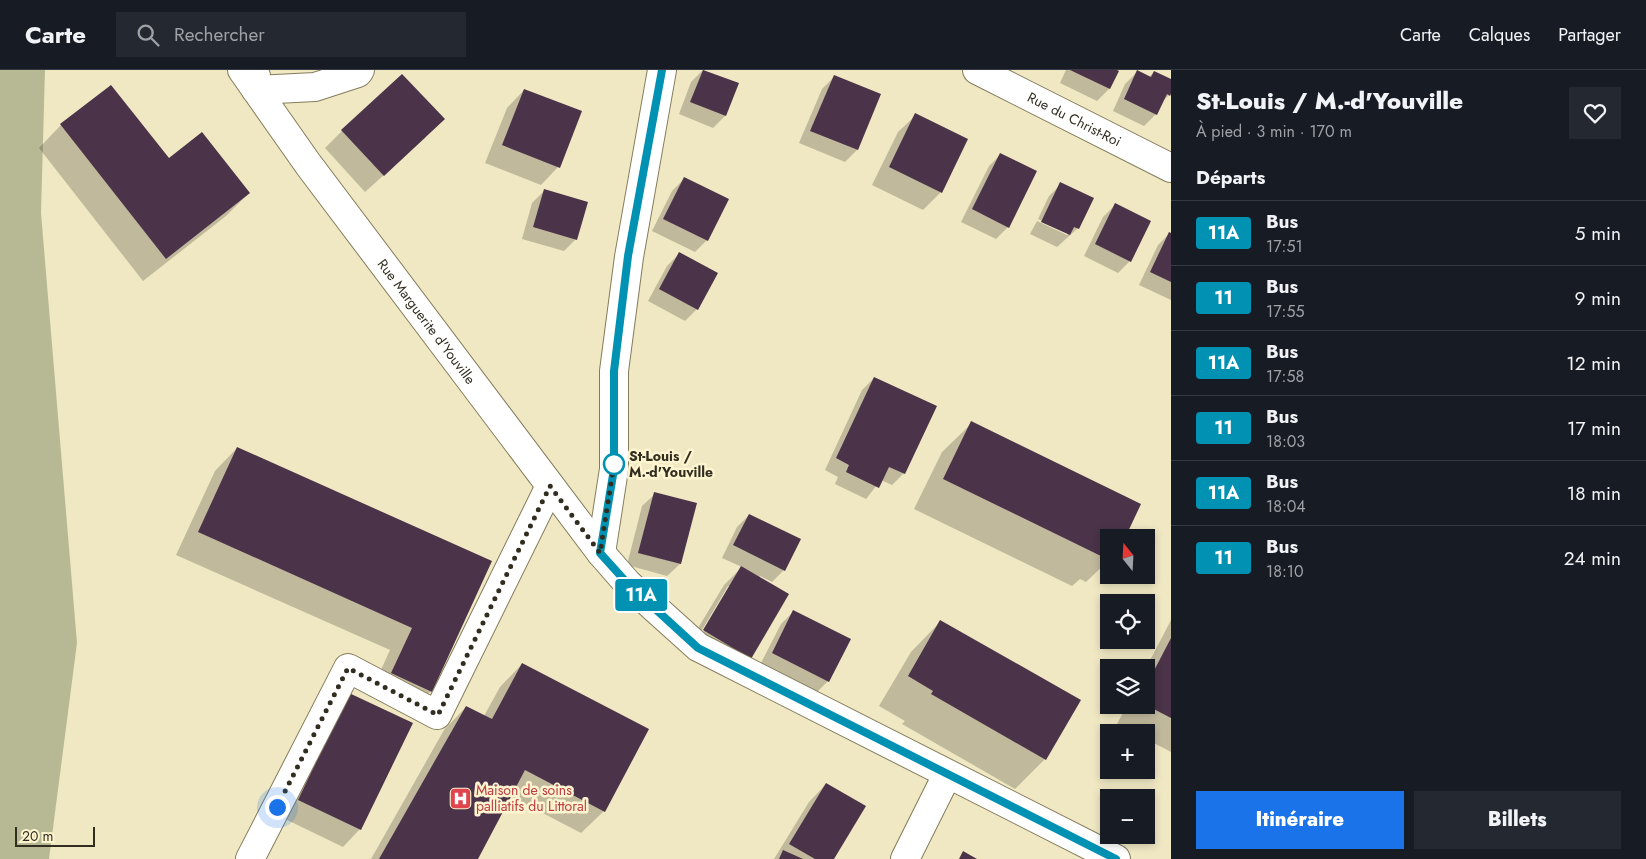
<!DOCTYPE html>
<html lang="fr">
<meta charset="utf-8">
<style>
body{margin:0;font-family:Jost,sans-serif;background:#242831;color:#f1f3f6;height:100vh;display:flex;flex-direction:column;font-size:19px;white-space:nowrap}
*{box-sizing:border-box;margin:0}
p{font-size:16px;color:#9ea1a6}
.icon{flex:none;width:28px;height:28px;fill:none;stroke:currentColor;stroke-width:2;stroke-linecap:round;stroke-linejoin:round}
.map{position:relative;flex:1;overflow:hidden}
.details{display:flex;flex-direction:column;background:#171b24;width:475px}
.details>*{flex:none}
.badge{padding:0 10px;border-radius:4px;font-size:18px;line-height:32px}
.needle{width:32px;rotate:342deg}
.controls{position:absolute;left:1100px;top:459px;display:grid;gap:10px}
.controls a{display:grid;place-items:center;width:55px;height:55px;border-radius:0px;background:#171b24;box-shadow:0 2px 8px #0003;font-size:25px}
.scale{position:absolute;left:15px;bottom:12px;width:80px;box-sizing:border-box;padding-left:5px;border:2px solid #312e20;border-top:0;font-size:14px;line-height:18px;white-space:nowrap;color:#312e20;-webkit-text-stroke:4px #fef5d0;paint-order:stroke}
.you{position:absolute;width:25px;height:25px;margin:-12px;border:4px solid #fff;border-radius:50%;background:#1a73e8;box-shadow:0 0 0 8px #1a73e833}
.map>.badge{position:absolute;translate:-50% -50%;box-shadow:0 0 0 2px #fff}
h2{padding:0 25px;font-size:19px;line-height:45px}
.round{display:grid;place-items:center;flex:none;width:52px;height:52px;border-radius:0px;background:#242831}
.overview{display:flex;align-items:center;justify-content:space-between;height:85px;padding:0 25px}
h1{font-size:24px;font-weight:800;line-height:38px}
.cta{display:flex;gap:10px;margin-top:auto;padding:10px 25px}
.cta a{flex:1;height:58px;border-radius:0px;background:#1a73e8;color:#fff;font-size:20px;font-weight:800;line-height:58px;text-align:center}
.cta a+a{background:#242831;color:#f1f3f6}
ul{padding:0;list-style:none}
li{display:flex;align-items:center;gap:15px;height:65px;padding:0 25px;border-top:1px solid #363941}
li div{flex:1}
li b{display:block;font-size:19px}
li em{font-style:normal}
li .badge{min-width:55px;font-weight:700;text-align:center}
header{display:flex;align-items:center;gap:30px;box-sizing:border-box;height:70px;padding:0 25px;background:#171b24;border-bottom:1px solid #363941}
header strong{font-size:24px}
nav{display:flex;gap:28px;margin-inline-start:auto;font-size:18px}
.search{width:350px;height:45px;background:#242831;display:flex;align-items:center;gap:12px;box-sizing:border-box;padding:0 18px;border-radius:0px;color:#9ea1a6;font-size:19px}
main{display:flex;flex:1;min-height:0}
.map>svg:first-child{display:block}
.green{fill:#b7b995}
.shadow{fill:#0003;fill-rule:evenodd}
.building{fill:#4b3349}
.lines{fill:none;stroke-linecap:round;stroke-linejoin:round}
.minor-casing{stroke:#847c5b;stroke-width:30}
.minor{stroke:#fff;stroke-width:28}
.line-casing{stroke:#fff;stroke-width:11}
.line{stroke:#0091b3;stroke-width:8}
.walk{stroke:#312e20;stroke-width:5;stroke-dasharray:0 9}
.stop-dot{fill:#fff;stroke:#0091b3;stroke-width:2.5}
.labels{text-anchor:middle;stroke-width:5;stroke-linejoin:round;paint-order:stroke}
.street-label{font-size:14px;fill:#312e20;stroke:#fef5d0}
.stop-label{font-size:14px;font-weight:bold;fill:#312e20;stroke:#fef5d0;text-anchor:start}
.health-label{font-size:14px;fill:#be3a42;stroke:#fef5d0;text-anchor:start}
</style>
<header>
<strong>Carte</strong>
<div class="search"><svg class="icon" aria-label="search" viewBox="0 0 24 24"><circle cx="10" cy="10" r="6"/><path d="M15 15l6 6"/></svg>Rechercher</div>
<nav><a>Carte</a><a>Calques</a><a>Partager</a></nav>
</header>
<main>
<div class="map">
<svg width="1171" height="789" viewBox="0 0 1171 789">
<rect width="100%" height="100%" fill="#f0e8c3"/>
<path class="green" d="M 0,0 L 45,0 L 41,143 L 77,573 L 49,789 L 0,789 Z"/>
<g class="shadow">
<path d="M 703,0 L 738,14 L 725,46 L 713,58 L 679,44 L 691,12 Z"/>
<path d="M 1066,0 L 1114,0 L 1117,2 L 1109,19 L 1097,31 L 1060,13 Z"/>
<path d="M 1137,2 L 1149,7 L 1154,2 L 1171,10 L 1169,25 L 1161,33 L 1156,44 L 1144,56 L 1113,41 L 1125,14 Z"/>
<path d="M 834,7 L 879,25 L 857,80 L 845,92 L 799,73 L 822,19 Z"/>
<path d="M 524,20 L 558,97 L 541,115 L 485,93 L 507,38 Z"/>
<path d="M 916,45 L 941,122 L 923,140 L 872,115 L 898,62 Z"/>
<path d="M 61,55 L 169,90 L 249,123 L 226,146 L 143,211 L 39,78 Z"/>
<path d="M 342,61 L 426,67 L 365,122 L 325,78 Z"/>
<path d="M 1001,84 L 1008,157 L 996,169 L 961,152 L 989,96 Z"/>
<path d="M 684,109 L 727,130 L 707,170 L 695,182 L 652,161 L 672,121 Z"/>
<path d="M 1061,114 L 1078,158 L 1057,177 L 1030,164 L 1037,151 L 1067,165 L 1069,163 L 1038,149 L 1049,126 Z"/>
<path d="M 544,121 L 576,169 L 564,181 L 522,169 L 532,133 Z"/>
<path d="M 1115,135 L 1130,191 L 1118,203 L 1084,186 L 1103,147 Z"/>
<path d="M 1170,163 L 1171,164 L 1171,230 L 1139,215 L 1158,175 Z"/>
<path d="M 679,184 L 697,239 L 685,251 L 648,231 L 667,196 Z"/>
<path d="M 874,308 L 904,403 L 892,415 L 881,410 L 866,429 L 835,414 L 838,407 L 825,400 L 862,320 Z"/>
<path d="M 972,353 L 1109,468 L 1109,490 L 1086,512 L 1080,509 L 1072,516 L 914,439 L 942,382 Z"/>
<path d="M 237,378 L 490,492 L 431,621 L 409,644 L 369,626 L 390,580 L 176,485 L 215,401 Z"/>
<path d="M 655,424 L 680,494 L 667,506 L 627,495 L 642,436 Z"/>
<path d="M 749,445 L 784,500 L 772,512 L 760,506 L 759,508 L 750,588 L 686,578 L 724,515 L 742,497 L 722,488 L 737,457 ZM 728,516 L 731,516 L 701,566 L 699,565 Z"/>
<path d="M 793,542 L 828,611 L 816,623 L 760,595 L 781,554 Z"/>
<path d="M 1171,550 L 1171,682 L 1146,669 L 1146,662 L 1134,662 L 1117,654 L 1127,635 L 1146,635 L 1146,598 Z"/>
<path d="M 940,552 L 1045,689 L 1015,719 L 902,654 L 905,651 L 879,636 L 911,582 Z"/>
<path d="M 522,594 L 604,741 L 581,763 L 510,726 L 476,789 L 371,789 L 444,660 L 466,637 L 484,646 L 500,617 Z"/>
<path d="M 332,642 L 360,759 L 343,777 L 281,747 Z"/>
<path d="M 826,714 L 832,789 L 774,789 L 809,732 Z"/>
</g>
<g class="building">
<path d="M 703,0 L 739,13 L 726,46 L 690,32 Z"/>
<path d="M 1070,0 L 1117,0 L 1119,1 L 1110,19 Z"/>
<path d="M 1137,0 L 1151,7 L 1154,1 L 1171,9 L 1171,24 L 1170,26 L 1167,24 L 1157,45 L 1124,29 Z"/>
<path d="M 402,4 L 445,49 L 384,106 L 341,60 Z"/>
<path d="M 834,5 L 881,24 L 858,80 L 810,61 Z"/>
<path d="M 111,15 L 169,88 L 202,62 L 250,123 L 166,189 L 60,54 Z"/>
<path d="M 524,19 L 582,41 L 560,98 L 502,75 Z"/>
<path d="M 915,43 L 968,69 L 942,123 L 889,97 Z"/>
<path d="M 1000,83 L 1037,101 L 1009,158 L 972,139 Z"/>
<path d="M 684,107 L 729,129 L 708,171 L 663,149 Z"/>
<path d="M 1060,112 L 1094,128 L 1079,159 L 1074,157 L 1070,165 L 1041,152 Z"/>
<path d="M 544,119 L 588,132 L 577,170 L 533,157 Z"/>
<path d="M 1115,133 L 1151,151 L 1131,192 L 1095,174 Z"/>
<path d="M 1169,162 L 1171,163 L 1171,212 L 1150,202 Z"/>
<path d="M 679,182 L 718,203 L 698,240 L 659,219 Z"/>
<path d="M 874,307 L 937,336 L 905,404 L 889,397 L 879,418 L 846,402 L 849,395 L 836,388 Z"/>
<path d="M 971,351 L 1141,434 L 1125,468 L 1109,468 L 1109,479 L 1103,487 L 943,409 Z"/>
<path d="M 237,377 L 492,491 L 432,622 L 391,603 L 412,558 L 198,462 Z"/>
<path d="M 654,422 L 697,433 L 681,494 L 638,483 Z"/>
<path d="M 749,444 L 801,469 L 785,501 L 733,475 Z"/>
<path d="M 741,496 L 789,524 L 751,589 L 703,560 Z"/>
<path d="M 793,540 L 851,569 L 829,612 L 772,583 Z"/>
<path d="M 940,550 L 1081,630 L 1046,690 L 931,624 L 933,621 L 908,606 Z"/>
<path d="M 1171,568 L 1171,648 L 1146,635 L 1146,616 Z"/>
<path d="M 522,593 L 649,659 L 605,742 L 525,700 L 478,789 L 379,789 L 466,636 L 492,649 Z"/>
<path d="M 349,623 L 413,653 L 361,760 L 298,730 Z"/>
<path d="M 826,713 L 866,736 L 834,789 L 815,789 L 789,774 Z"/>
<path d="M 783,780 L 803,789 L 779,789 Z"/>
<path d="M 963,781 L 977,789 L 959,789 Z"/>
</g>
<g class="lines">
<defs>
<g id="minor">
<path id="s1" d="M 242,0 L 308,94 L 601,483 L 628,514 L 698,577 L 1116,789"/>
<path id="s2" d="M 977,0 L 1171,98"/>
<path d="M 256,6 L 256,20 L 315,17 L 358,3 L 360,0"/>
<path d="M 601,483 L 614,399 L 614,301 L 629,187 L 662,0"/>
<path d="M 250,789 L 348,598 L 437,645 L 550,416"/>
<path d="M 905,789 L 947,705"/>
</g>
</defs>
<use href="#minor" class="minor-casing"/>
<use href="#minor" class="minor"/>
</g>
<g class="lines">
<defs>
<path id="line" d="M 662,0 L 628,186 L 614,301 L 614,399 L 600,483 L 628,514 L 698,578 L 1116,789"/>
</defs>
<use href="#line" class="line-casing"/>
<use href="#line" class="line"/>
<path class="walk" d="M 277,737 L 348,598 L 438,645 L 550,416 L 600,483 L 614,394"/>
</g>
<defs>
<symbol id="hospital-square" viewBox="-11 -11 22 22"><rect x="-9" y="-9" width="18" height="18" rx="4" fill="#e0444e" stroke="#fef5d0"/><path d="M-5-5h3v3.5h4V-5h3V5h-3V1.5h-4V5h-3Z" fill="#fff"/></symbol>
</defs>
<g fill-rule="evenodd">
<use href="#hospital-square" x="448" y="716" width="25" height="25"/>
</g>
<circle class="stop-dot" cx="614" cy="394" r="10"/>
<g class="labels">
<g class="street-label">
<text dy="5" stroke="none"><textPath href="#s2" startOffset="109">Rue du Christ-Roi</textPath></text>
<text dy="5" stroke="none"><textPath href="#s1" startOffset="312">Rue Marguerite d'Youville</textPath></text>
</g>
<g class="stop-label">
<text x="629" y="391">St-Louis /<tspan x="629" dy="16">M.-d'Youville</tspan></text>
</g>
<g class="health-label">
<text x="476" y="725">Maison de soins<tspan x="476" dy="16">palliatifs du Littoral</tspan></text>
</g>
</g>
</svg>
<div class="controls">
<a><svg class="needle" viewBox="-14 -14 28 28"><path d="M0-13l5 13h-10z" fill="#e53935"/><path d="M0 13l5-13h-10z" fill="#9ea1a6"/></svg></a>
<a><svg class="icon" aria-label="locate" viewBox="0 0 24 24"><circle cx="12" cy="12" r="6"/><path d="M12 2v4M12 18v4M2 12h4M18 12h4"/></svg></a>
<a><svg class="icon" aria-label="layers" viewBox="0 0 24 24"><path d="M12 4l9 5-9 5-9-5zM3 14l9 5 9-5"/></svg></a>
<a>+</a>
<a>−</a>
</div>
<div class="scale">20 m</div>
<div class="you" style="left:277px;top:737px"></div>
<b class="badge" style="left:641px;top:525px;background:#0091b3;color:#fff">11A</b>
</div>
<section class="details">
<div class="overview"><div><h1>St-Louis / M.-d'Youville</h1><p>À pied · 3 min · 170 m</p></div><a class="round"><svg class="icon" aria-label="heart" viewBox="0 0 24 24"><path d="M12 20l-8-8c-3-5 5-10 8-4 3-6 11-1 8 4z"/></svg></a></div>
<h2>Départs</h2>
<ul>
<li><span class="badge" style="background:#0091b3;color:#fff">11A</span><div><b>Bus</b><p>17:51</p></div><em>5 min</em></li>
<li><span class="badge" style="background:#0091b3;color:#fff">11</span><div><b>Bus</b><p>17:55</p></div><em>9 min</em></li>
<li><span class="badge" style="background:#0091b3;color:#fff">11A</span><div><b>Bus</b><p>17:58</p></div><em>12 min</em></li>
<li><span class="badge" style="background:#0091b3;color:#fff">11</span><div><b>Bus</b><p>18:03</p></div><em>17 min</em></li>
<li><span class="badge" style="background:#0091b3;color:#fff">11A</span><div><b>Bus</b><p>18:04</p></div><em>18 min</em></li>
<li><span class="badge" style="background:#0091b3;color:#fff">11</span><div><b>Bus</b><p>18:10</p></div><em>24 min</em></li>
</ul>
<div class="cta"><a>Itinéraire</a><a>Billets</a></div>
</section>
</main>
